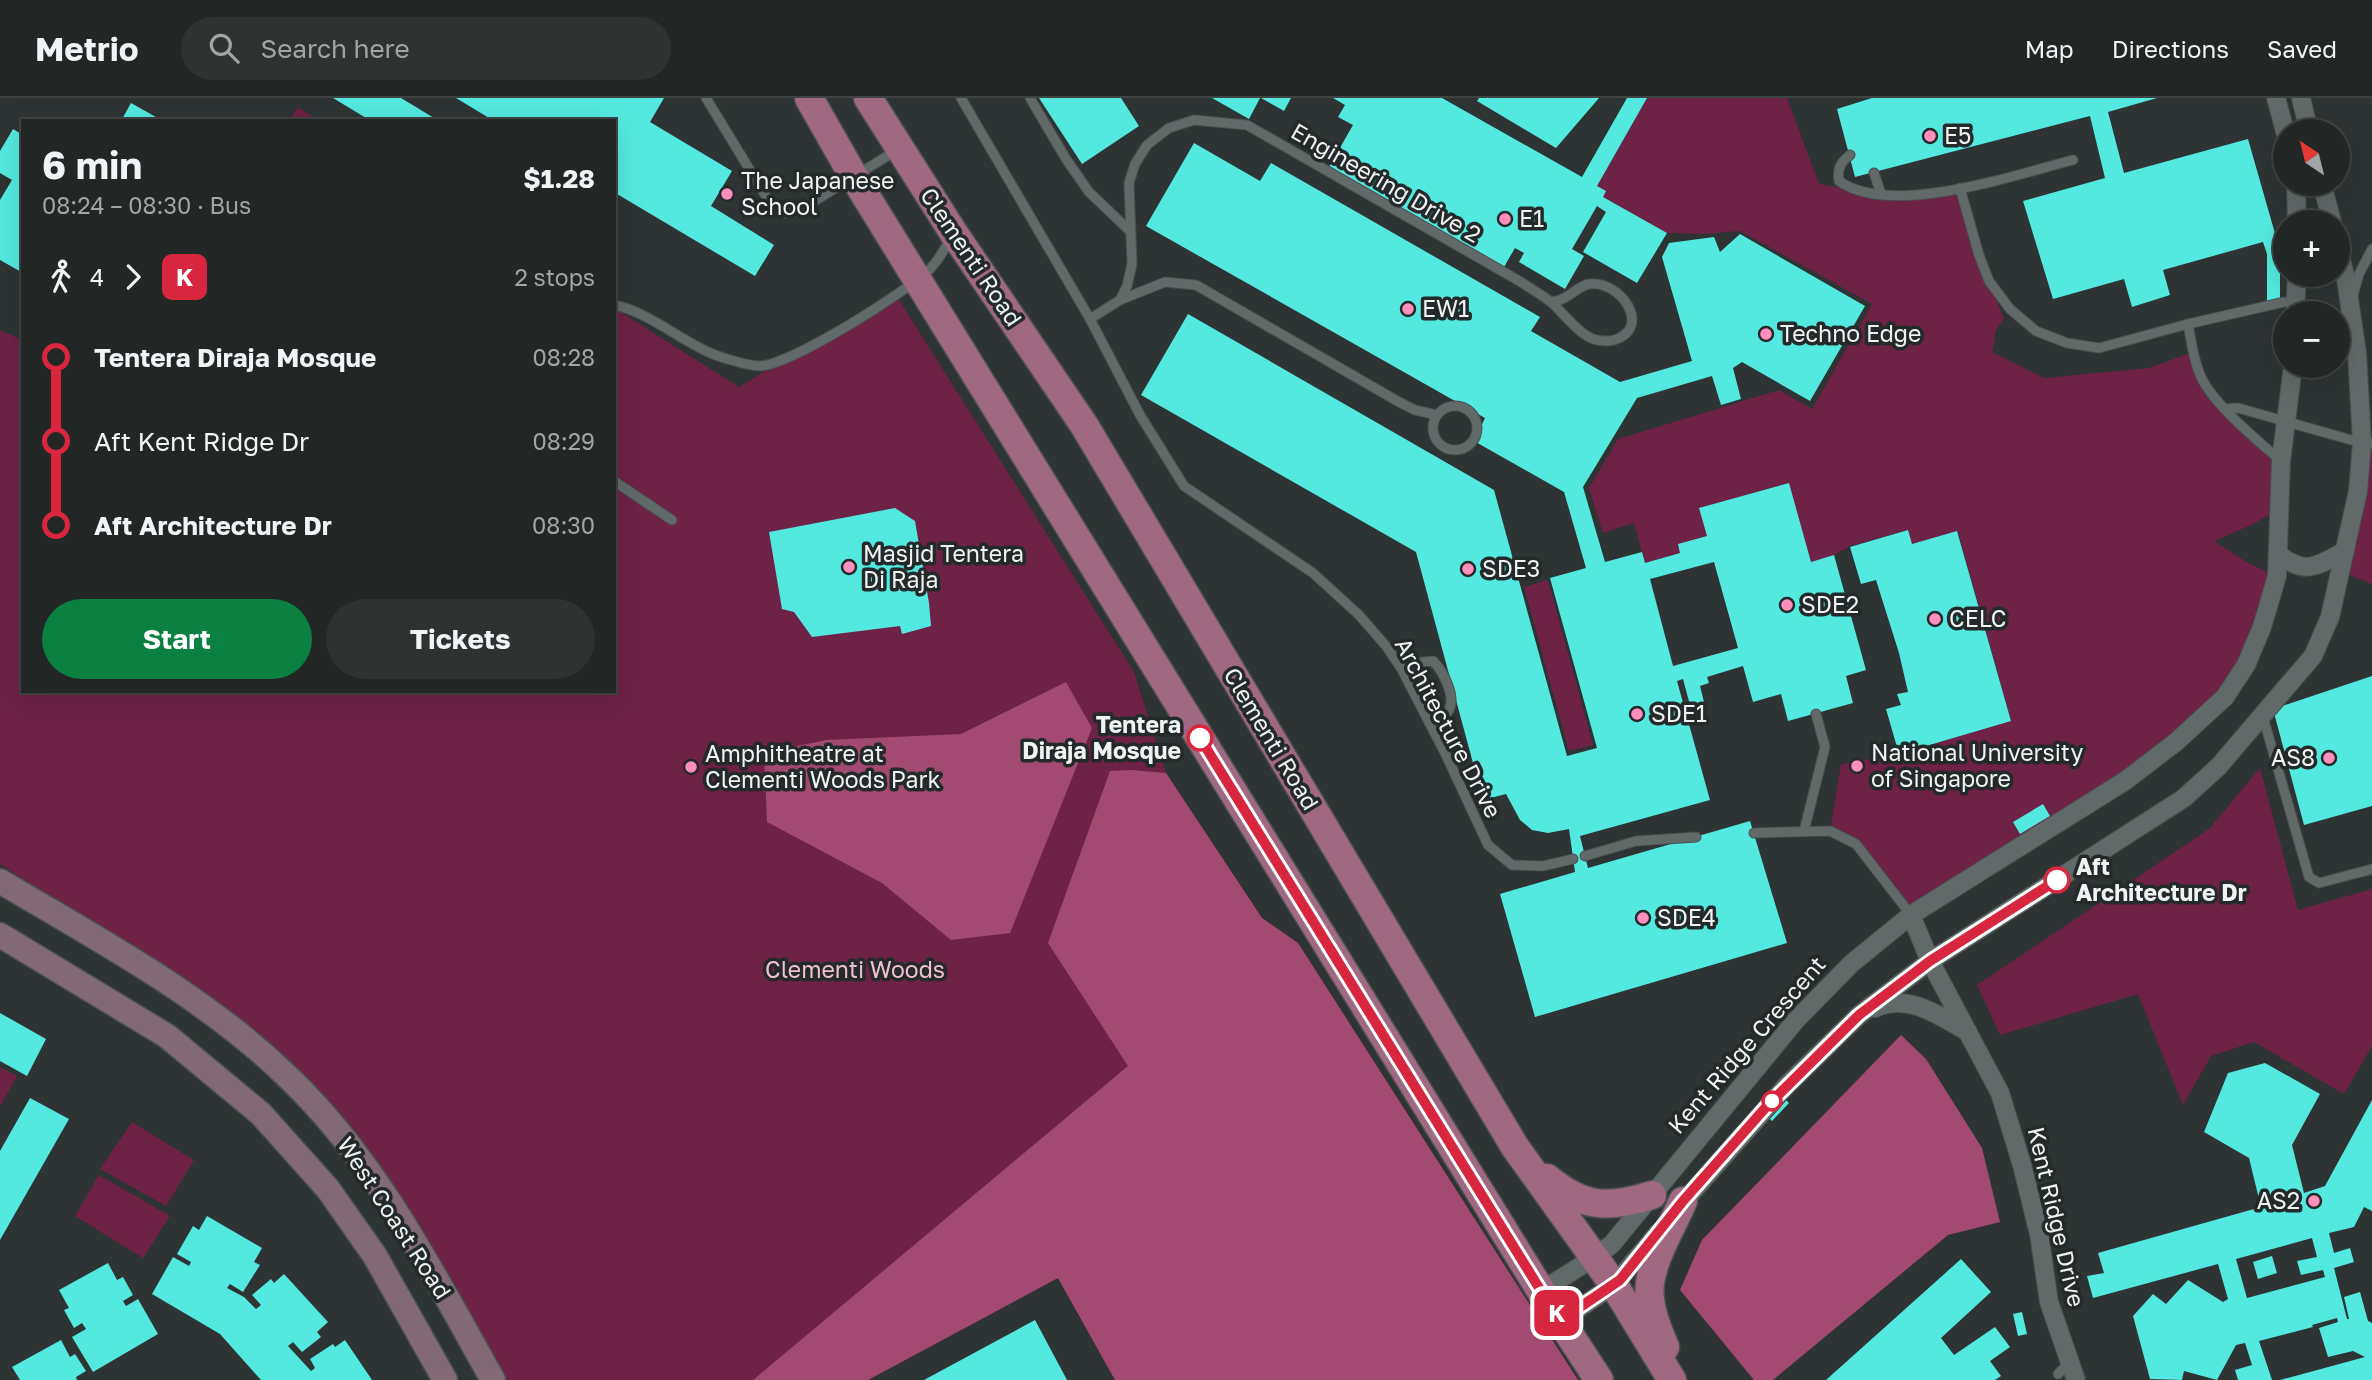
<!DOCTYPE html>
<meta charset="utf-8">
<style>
body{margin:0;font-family:"Golos Text",sans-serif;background:#2e3332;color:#f1f3f6;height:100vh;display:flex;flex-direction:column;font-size:26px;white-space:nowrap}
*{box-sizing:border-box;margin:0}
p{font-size:23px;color:#a2a5a7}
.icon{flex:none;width:38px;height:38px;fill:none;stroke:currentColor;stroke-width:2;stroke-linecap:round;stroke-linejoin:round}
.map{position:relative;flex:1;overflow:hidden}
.details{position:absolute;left:21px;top:21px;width:595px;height:574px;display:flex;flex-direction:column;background:#222726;border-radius:0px;box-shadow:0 7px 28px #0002,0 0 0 2px #3f4443}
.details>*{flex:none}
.badge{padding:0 14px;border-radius:10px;font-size:24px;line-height:46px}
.needle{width:46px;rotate:325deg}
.fabs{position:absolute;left:2273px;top:21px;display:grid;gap:14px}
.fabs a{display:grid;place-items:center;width:77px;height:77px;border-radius:50%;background:#222726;box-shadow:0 7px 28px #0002,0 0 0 2px #3f4443;font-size:35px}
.map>.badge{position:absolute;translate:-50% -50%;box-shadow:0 0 0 4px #fff}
.legs{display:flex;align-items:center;gap:10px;height:77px;padding:0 21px;font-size:23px}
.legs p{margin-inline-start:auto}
.overview{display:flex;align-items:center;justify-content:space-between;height:119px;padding:0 21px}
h1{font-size:38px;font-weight:700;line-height:52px}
.cta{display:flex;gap:14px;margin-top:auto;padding:14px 21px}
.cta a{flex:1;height:80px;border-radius:42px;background:#0b8043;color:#fff;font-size:28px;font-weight:700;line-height:80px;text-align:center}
.cta a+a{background:#2e3332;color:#f1f3f6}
ul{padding:0 21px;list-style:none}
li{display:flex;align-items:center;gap:24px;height:84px;font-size:26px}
li i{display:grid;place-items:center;width:10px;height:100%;margin:0 9px;background:currentColor}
li i::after{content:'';width:18px;height:18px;margin:-9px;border:5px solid;border-radius:50%;background:#222726}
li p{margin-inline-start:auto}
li:first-child i{background:linear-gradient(#0000 50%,currentColor 0)}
li:last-child i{background:linear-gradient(currentColor 50%,#0000 0)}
header{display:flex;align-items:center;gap:42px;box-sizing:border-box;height:98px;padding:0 35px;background:#222726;border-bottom:2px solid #3f4443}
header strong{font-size:33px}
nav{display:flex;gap:38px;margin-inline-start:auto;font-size:24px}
.search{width:490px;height:63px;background:#2e3332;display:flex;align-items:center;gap:18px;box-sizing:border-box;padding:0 24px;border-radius:38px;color:#a2a5a7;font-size:26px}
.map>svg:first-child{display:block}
.green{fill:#6d2246}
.forest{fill:#a34a72}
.building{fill:#54e9e0;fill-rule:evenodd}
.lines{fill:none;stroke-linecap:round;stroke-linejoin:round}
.service-casing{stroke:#49504f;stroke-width:11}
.minor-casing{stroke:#49504f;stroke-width:20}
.secondary-casing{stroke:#49504f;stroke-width:27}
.primary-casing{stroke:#49504f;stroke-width:31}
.service{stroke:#626a69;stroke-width:9}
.minor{stroke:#626a69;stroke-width:18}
.secondary{stroke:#826976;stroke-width:24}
.primary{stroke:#a16882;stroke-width:28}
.line-1-casing{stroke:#fff;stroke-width:16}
.line-1{stroke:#d7263d;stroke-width:10}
.poi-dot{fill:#fe8ebe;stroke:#232a29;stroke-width:2.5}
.stop-1-dot{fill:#fff;stroke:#d7263d;stroke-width:3.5}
.labels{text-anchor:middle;stroke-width:7;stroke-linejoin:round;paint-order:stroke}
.poi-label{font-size:23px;fill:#eff3f3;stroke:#232a29;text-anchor:start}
.street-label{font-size:23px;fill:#eff3f3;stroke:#232a29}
.stop-label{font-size:23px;font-weight:bold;fill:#eff3f3;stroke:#232a29;text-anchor:end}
.park-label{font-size:23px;fill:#f1bfd2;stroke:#232a29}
</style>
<header>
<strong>Metrio</strong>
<div class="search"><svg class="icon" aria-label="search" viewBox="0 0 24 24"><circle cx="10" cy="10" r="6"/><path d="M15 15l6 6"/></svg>Search here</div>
<nav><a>Map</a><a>Directions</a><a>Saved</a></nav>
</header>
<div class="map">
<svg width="2372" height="1282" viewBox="0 0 2372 1282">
<rect width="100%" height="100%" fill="#2d3433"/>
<g class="green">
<path d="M 1647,0 L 1787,0 L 1819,86 L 1881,96 L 1960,90 L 1989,183 L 2004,221 L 1996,232 L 1992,254 L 2044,280 L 2149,270 L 2193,254 L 2209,290 L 2281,363 L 2278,412 L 2251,427 L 2214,443 L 2248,465 L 2277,478 L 2246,567 L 2176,644 L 1911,817 L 1856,746 L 1830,733 L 1841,666 L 1899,656 L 2011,623 L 1958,433 L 1912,446 L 1907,432 L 1850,448 L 1834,457 L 1811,464 L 1788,385 L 1700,410 L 1707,438 L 1680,455 L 1645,465 L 1634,425 L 1603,435 L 1589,390 L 1618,341 L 1779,292 L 1812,311 L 1872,206 L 1740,133 L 1703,136 L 1667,135 L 1603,99 L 1606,93 L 1597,88 Z"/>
<path d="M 298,9 L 319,23 L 320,23 L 289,23 Z"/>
<path d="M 894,194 L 1134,574 L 1166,675 L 1262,820 L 1298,845 L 1578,1282 L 1115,1282 L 1058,1180 L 868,1282 L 499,1282 L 371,1065 L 152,865 L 0,766 L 0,232 L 23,242 L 23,593 L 614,593 L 614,210 L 739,289 Z"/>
<path d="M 2372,345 L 2372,486 L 2350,477 L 2343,466 L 2361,366 Z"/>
<path d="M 1548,482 L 1593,647 L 1569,653 L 1524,489 Z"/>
<path d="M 2260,670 L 2298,812 L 2372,791 L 2372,948 L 2344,996 L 2254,944 L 2211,958 L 2183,1007 L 2138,896 L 2000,937 L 1977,887 L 2209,731 Z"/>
<path d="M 0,969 L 17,978 L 0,1008 Z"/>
<path d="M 132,1024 L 194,1062 L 166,1108 L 100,1071 Z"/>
<path d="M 99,1077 L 170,1118 L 143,1160 L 75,1118 Z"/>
</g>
<g class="forest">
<path d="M 1066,584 L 1092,630 L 1010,835 L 951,842 L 882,785 L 767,724 L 764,655 L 826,642 L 961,636 Z"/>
<path d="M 1131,672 L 1166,675 L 1262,820 L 1298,845 L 1578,1282 L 1115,1282 L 1058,1180 L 868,1282 L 753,1282 L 1128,968 L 1048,845 L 1110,673 Z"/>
<path d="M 1901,937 L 1926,961 L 1982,1050 L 2000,1124 L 1948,1137 L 1773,1282 L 1754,1282 L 1680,1192 L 1702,1142 Z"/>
</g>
<g class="building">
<path d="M 333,0 L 401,0 L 439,23 L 371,23 Z"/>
<path d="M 456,0 L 664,0 L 650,24 L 732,73 L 711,108 L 774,147 L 755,178 L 617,96 L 614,101 L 614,23 L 494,23 Z"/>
<path d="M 1039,0 L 1121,0 L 1139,28 L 1082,66 Z"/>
<path d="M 1212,0 L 1260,0 L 1249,21 Z"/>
<path d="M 1261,0 L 1291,0 L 1284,13 Z"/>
<path d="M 1333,0 L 1442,0 L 1582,79 L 1627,0 L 1647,0 L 1597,88 L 1606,93 L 1603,99 L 1667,135 L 1637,185 L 1583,154 L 1606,114 L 1597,108 L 1572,151 L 1584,158 L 1565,191 L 1519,164 L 1524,155 L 1515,150 L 1504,169 L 1329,69 L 1353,27 L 1338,19 L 1345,7 Z"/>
<path d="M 1479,0 L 1599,0 L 1556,50 L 1477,3 Z"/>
<path d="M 1872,0 L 2157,0 L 2108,14 L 2124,75 L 2248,41 L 2280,153 L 2280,203 L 2267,203 L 2267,156 L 2263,144 L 2163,172 L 2170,197 L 2132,209 L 2124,181 L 2053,201 L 2023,103 L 2105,80 L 2090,18 L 1855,79 L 1837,11 Z"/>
<path d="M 131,5 L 163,23 L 121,23 Z"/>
<path d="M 13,31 L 23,37 L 23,175 L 0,162 L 0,102 L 12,82 L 0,75 L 0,53 Z"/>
<path d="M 1194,45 L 1260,83 L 1271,65 L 1540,219 L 1531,233 L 1620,284 L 1692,263 L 1662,159 L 1669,145 L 1714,139 L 1720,154 L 1740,136 L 1865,208 L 1810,303 L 1742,264 L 1733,270 L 1741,301 L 1721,307 L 1712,278 L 1637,300 L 1583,389 L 1605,464 L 1642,454 L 1645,465 L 1680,455 L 1678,446 L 1707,438 L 1699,410 L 1789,385 L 1811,464 L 1834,457 L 1866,572 L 1846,578 L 1853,605 L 1788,623 L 1781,596 L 1753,604 L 1743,568 L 1707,579 L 1709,585 L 1700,588 L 1705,608 L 1691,611 L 1683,581 L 1677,583 L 1710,702 L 1580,738 L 1588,770 L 1750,723 L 1787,845 L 1535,919 L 1500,796 L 1575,774 L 1569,731 L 1548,735 L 1532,732 L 1520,722 L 1506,696 L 1483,702 L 1416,454 L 1141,297 L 1188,216 L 1494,392 L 1567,658 L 1597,650 L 1550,480 L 1586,470 L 1564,394 L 1474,343 L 1485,320 L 1146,128 ZM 1714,464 L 1738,550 L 1673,568 L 1650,481 Z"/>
<path d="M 895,410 L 915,423 L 929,505 L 931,528 L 902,536 L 900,528 L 812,539 L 794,514 L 782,511 L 769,434 Z"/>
<path d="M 1908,432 L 1912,446 L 1957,433 L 2011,623 L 1899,656 L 1886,611 L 1901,607 L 1897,596 L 1908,594 L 1899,555 L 1876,482 L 1861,486 L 1850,449 Z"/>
<path d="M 2372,578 L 2372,708 L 2304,727 L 2273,611 Z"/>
<path d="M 2043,706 L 2050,718 L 2020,736 L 2013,724 Z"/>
<path d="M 0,915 L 46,941 L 27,978 L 0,963 Z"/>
<path d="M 2265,965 L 2320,996 L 2292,1047 L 2304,1095 L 2325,1088 L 2372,1002 L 2372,1113 L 2364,1109 L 2354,1129 L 2329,1135 L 2334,1155 L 2350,1150 L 2354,1164 L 2334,1170 L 2347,1221 L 2349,1221 L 2344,1199 L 2360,1194 L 2368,1223 L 2372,1225 L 2372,1282 L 2280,1282 L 2365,1259 L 2353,1253 L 2328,1259 L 2319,1230 L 2338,1224 L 2337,1220 L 2312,1227 L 2313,1229 L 2259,1243 L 2272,1282 L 2238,1282 L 2235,1272 L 2252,1267 L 2245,1245 L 2236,1247 L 2217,1282 L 2184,1273 L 2182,1282 L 2150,1281 L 2133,1218 L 2153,1196 L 2166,1206 L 2188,1182 L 2223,1204 L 2228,1201 L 2218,1166 L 2093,1200 L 2087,1178 L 2104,1175 L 2098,1155 L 2261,1109 L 2249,1060 L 2204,1034 L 2228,975 ZM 2312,1140 L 2317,1159 L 2297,1163 L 2301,1177 L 2323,1172 L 2325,1179 L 2247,1200 L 2236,1161 Z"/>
<path d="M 1783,999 L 1789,1005 L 1772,1023 L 1766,1017 Z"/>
<path d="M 30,1000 L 69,1021 L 0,1142 L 0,1053 Z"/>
<path d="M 207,1118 L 262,1150 L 254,1164 L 260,1167 L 243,1194 L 230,1186 L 227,1190 L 244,1199 L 256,1211 L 261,1207 L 252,1197 L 271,1181 L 274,1185 L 284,1176 L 328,1224 L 317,1234 L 321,1239 L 302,1254 L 293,1244 L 288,1248 L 311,1273 L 315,1270 L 310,1261 L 333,1246 L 335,1249 L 345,1242 L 372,1282 L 261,1282 L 220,1236 L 152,1196 L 173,1159 L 189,1168 L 191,1164 L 177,1156 L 193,1128 L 199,1132 Z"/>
<path d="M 2272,1158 L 2277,1175 L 2258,1181 L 2253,1164 Z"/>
<path d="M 1961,1161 L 1991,1194 L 1941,1240 L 1954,1257 L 1995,1229 L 2010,1249 L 1990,1263 L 2001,1278 L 1995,1282 L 1826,1282 Z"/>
<path d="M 108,1165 L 117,1182 L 123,1179 L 133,1197 L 123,1203 L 126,1208 L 138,1201 L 158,1236 L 93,1274 L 72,1239 L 86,1231 L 82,1225 L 74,1230 L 64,1212 L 69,1210 L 59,1192 Z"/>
<path d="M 2022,1214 L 2027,1236 L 2018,1238 L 2013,1216 Z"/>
<path d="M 1035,1222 L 1067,1282 L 924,1282 Z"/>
<path d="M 61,1242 L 70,1259 L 75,1256 L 86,1273 L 76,1279 L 77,1282 L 20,1282 L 12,1269 Z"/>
</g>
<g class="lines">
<defs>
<g id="service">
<path d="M 706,0 L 773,110 L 786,115 L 800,112 L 897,52"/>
<path d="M 961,0 L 1090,221 L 1140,317 L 1184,388 L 1313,475 L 1359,517 L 1386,548 L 1401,570 L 1445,655 L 1488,747 L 1512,767 L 1543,768 L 1573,761"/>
<path d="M 1030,0 L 1066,61 L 1089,94 L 1131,134"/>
<path d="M 1850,57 C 1840,65 1837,71 1839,83 C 1891,120 2014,77 2073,62"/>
<path d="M 1874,75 L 1881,96"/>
<path d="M 1960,90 L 1979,157 L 1989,183 L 2010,211 L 2036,233 L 2067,245 L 2099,250 L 2188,226 L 2284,204"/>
<path d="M 2353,197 L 2359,176 L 2372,151"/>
<path d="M 1120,202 L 1165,184 L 1196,187 L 1399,304 L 1415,312 L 1437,317"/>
<path d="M 614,207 C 651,214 687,249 724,260 C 734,263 750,268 760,268 C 791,267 908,193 930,171 C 939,161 945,152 950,140"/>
<path d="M 1090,221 L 1120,202 L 1127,188 L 1132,166 L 1129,85 L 1135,66 L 1147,47 L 1169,30 L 1194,22 L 1247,27 L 1521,184 C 1531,191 1543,197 1552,205 C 1564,216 1577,234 1593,241 C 1600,243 1607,244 1614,242 C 1653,230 1621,182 1589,186 C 1579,188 1574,195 1566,199 C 1562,202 1556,203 1551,204"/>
<path d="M 2188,226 C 2191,242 2193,259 2199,274 C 2209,303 2257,342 2280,362"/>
<circle cx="1455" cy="330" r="22"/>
<path d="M 2226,311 L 2238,310 L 2362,345 L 2372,345"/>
<path d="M 614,383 L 672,422"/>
<path d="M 1401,570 L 1413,565 L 1433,563 C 1443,573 1456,598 1449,612 C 1446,619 1435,621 1429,624"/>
<path d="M 2263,619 L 2309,779 L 2319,785 L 2372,771"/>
<path d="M 1804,733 L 1825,649 L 1816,616"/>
<path d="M 1754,735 L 1830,733 L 1856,746 L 1911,817"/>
<path d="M 1585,758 L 1636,743 L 1696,739"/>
<path d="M 2058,1276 L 2069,1265"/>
</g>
<g id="minor">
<path d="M 2276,0 L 2286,37"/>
<path d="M 2301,0 L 2309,33"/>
<path d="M 2296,86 L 2297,124"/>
<path d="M 2322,86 L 2332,124"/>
<path d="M 2295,215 L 2297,177"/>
<path d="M 2279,457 C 2307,478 2318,467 2345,453"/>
<path d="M 1911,817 L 1930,863 L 2000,995 L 2022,1067 L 2039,1136 L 2049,1204 L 2076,1282"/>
<path d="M 1875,910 C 1909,895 1938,917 1968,934"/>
<path d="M 1679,1109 L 1785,989 L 1859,917 L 1930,863 L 2184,700 L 2219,668 L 2313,558 L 2330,519 L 2358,393 L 2362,345 L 2357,255 L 2346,181 L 2338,150"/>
<path d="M 1541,1193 L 1595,1159 L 1612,1146 L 1796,922 L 1852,865 L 1911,817 L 2125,683 L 2176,644 L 2225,599 L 2246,567 L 2262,529 L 2277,478 L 2281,363 L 2293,268"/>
<path d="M 1561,1222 L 1614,1187 L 1659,1134"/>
</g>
<g id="secondary">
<path d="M 0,783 C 100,843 205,898 289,980 C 377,1064 434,1177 493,1282"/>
<path d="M 0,837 L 167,938 L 261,1016 L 328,1091 L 375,1158 L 445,1282"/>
</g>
<g id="primary">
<path d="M 809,0 L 854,79 L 1541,1193 L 1599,1282"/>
<path d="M 868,0 L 953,134 L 1084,327 L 1515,1049 L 1614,1187 L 1672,1282"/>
<path d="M 1547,1080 C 1583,1110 1608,1111 1652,1097"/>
<path d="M 1665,1249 C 1657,1231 1647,1205 1650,1185 C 1654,1157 1672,1129 1683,1103"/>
</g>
</defs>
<use href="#service" class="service-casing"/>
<use href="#minor" class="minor-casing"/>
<use href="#secondary" class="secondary-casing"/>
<use href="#primary" class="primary-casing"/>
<use href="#service" class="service"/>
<use href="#minor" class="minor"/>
<use href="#secondary" class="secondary"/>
<use href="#primary" class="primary"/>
</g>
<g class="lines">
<defs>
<path id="line-1" d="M 1200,640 L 1541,1193 L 1561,1222 L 1620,1182 L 1683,1103 L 1767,1008 L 1859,917 L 1930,863 L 2057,782"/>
</defs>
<use href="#line-1" class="line-1-casing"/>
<use href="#line-1" class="line-1"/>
</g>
<g class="poi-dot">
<circle cx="1930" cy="38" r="7"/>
<circle cx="727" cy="96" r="7"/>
<circle cx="1505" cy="121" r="7"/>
<circle cx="1408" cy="211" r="7"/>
<circle cx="1766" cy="236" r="7"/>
<circle cx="849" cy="469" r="7"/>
<circle cx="1468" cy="471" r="7"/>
<circle cx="1787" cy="507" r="7"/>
<circle cx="1935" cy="521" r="7"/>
<circle cx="1637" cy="616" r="7"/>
<circle cx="2329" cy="660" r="7"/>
<circle cx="1857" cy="668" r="7"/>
<circle cx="691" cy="669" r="7"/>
<circle cx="1643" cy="820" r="7"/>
<circle cx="2314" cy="1103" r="7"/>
</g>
<g class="stop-1-dot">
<circle cx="1200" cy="640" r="12"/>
<circle cx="2057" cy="782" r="12"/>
<circle cx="1772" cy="1003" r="9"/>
</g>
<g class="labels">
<g class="poi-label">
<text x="1944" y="46">E5</text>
<text x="741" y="91">The Japanese<tspan x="741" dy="26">School</tspan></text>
<text x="1519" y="129">E1</text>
<text x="1422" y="219">EW1</text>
<text x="1780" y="244">Techno Edge</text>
<text x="863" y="464">Masjid Tentera<tspan x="863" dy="26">Di Raja</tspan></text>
<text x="1482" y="479">SDE3</text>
<text x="1801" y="515">SDE2</text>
<text x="1949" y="529">CELC</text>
<text x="1651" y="624">SDE1</text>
<text x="1871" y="663">National University<tspan x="1871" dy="26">of Singapore</tspan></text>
<text x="705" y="664">Amphitheatre at<tspan x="705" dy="26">Clementi Woods Park</tspan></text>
<text x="2315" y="668" text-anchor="end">AS8</text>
<text x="1657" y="828">SDE4</text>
<text x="2300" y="1111" text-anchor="end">AS2</text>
</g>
<g class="street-label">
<text transform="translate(1386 85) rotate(30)" y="8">Engineering Drive 2</text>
<text transform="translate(971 159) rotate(56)" y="8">Clementi Road</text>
<text transform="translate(1448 630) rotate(62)" y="8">Architecture Drive</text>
<text transform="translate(1271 641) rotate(59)" y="8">Clementi Road</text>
<text transform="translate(1747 947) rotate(-49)" y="8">Kent Ridge Crescent</text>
<text transform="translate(2056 1119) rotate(77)" y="8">Kent Ridge Drive</text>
<text transform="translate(394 1120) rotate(57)" y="8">West Coast Road</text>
</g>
<g class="stop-label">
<text x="1181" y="635">Tentera<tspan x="1181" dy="26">Diraja Mosque</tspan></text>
<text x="2076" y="777" text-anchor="start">Aft<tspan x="2076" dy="26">Architecture Dr</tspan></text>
</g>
<g class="park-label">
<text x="855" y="880">Clementi Woods</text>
</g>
</g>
</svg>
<div class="fabs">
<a><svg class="needle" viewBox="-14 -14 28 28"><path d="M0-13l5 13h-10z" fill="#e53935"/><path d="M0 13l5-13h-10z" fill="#a2a5a7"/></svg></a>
<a>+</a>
<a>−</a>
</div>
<b class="badge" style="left:1557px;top:1215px;background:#d7263d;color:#fff">K</b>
<section class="details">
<div class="overview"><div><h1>6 min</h1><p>08:24 – 08:30 · Bus</p></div><b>$1.28</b></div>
<div class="legs"><svg class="icon" aria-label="walk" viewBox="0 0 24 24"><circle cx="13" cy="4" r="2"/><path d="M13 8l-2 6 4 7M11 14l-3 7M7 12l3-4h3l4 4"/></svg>4<svg class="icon" aria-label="forward" viewBox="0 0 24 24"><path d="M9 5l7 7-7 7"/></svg><b class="badge" style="background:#d7263d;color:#fff">K</b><p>2 stops</p></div>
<ul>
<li><i style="color:#d7263d"></i><b>Tentera Diraja Mosque</b><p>08:28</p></li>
<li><i style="color:#d7263d"></i><span>Aft Kent Ridge Dr</span><p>08:29</p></li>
<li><i style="color:#d7263d"></i><b>Aft Architecture Dr</b><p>08:30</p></li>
</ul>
<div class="cta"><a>Start</a><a>Tickets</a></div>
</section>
</div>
